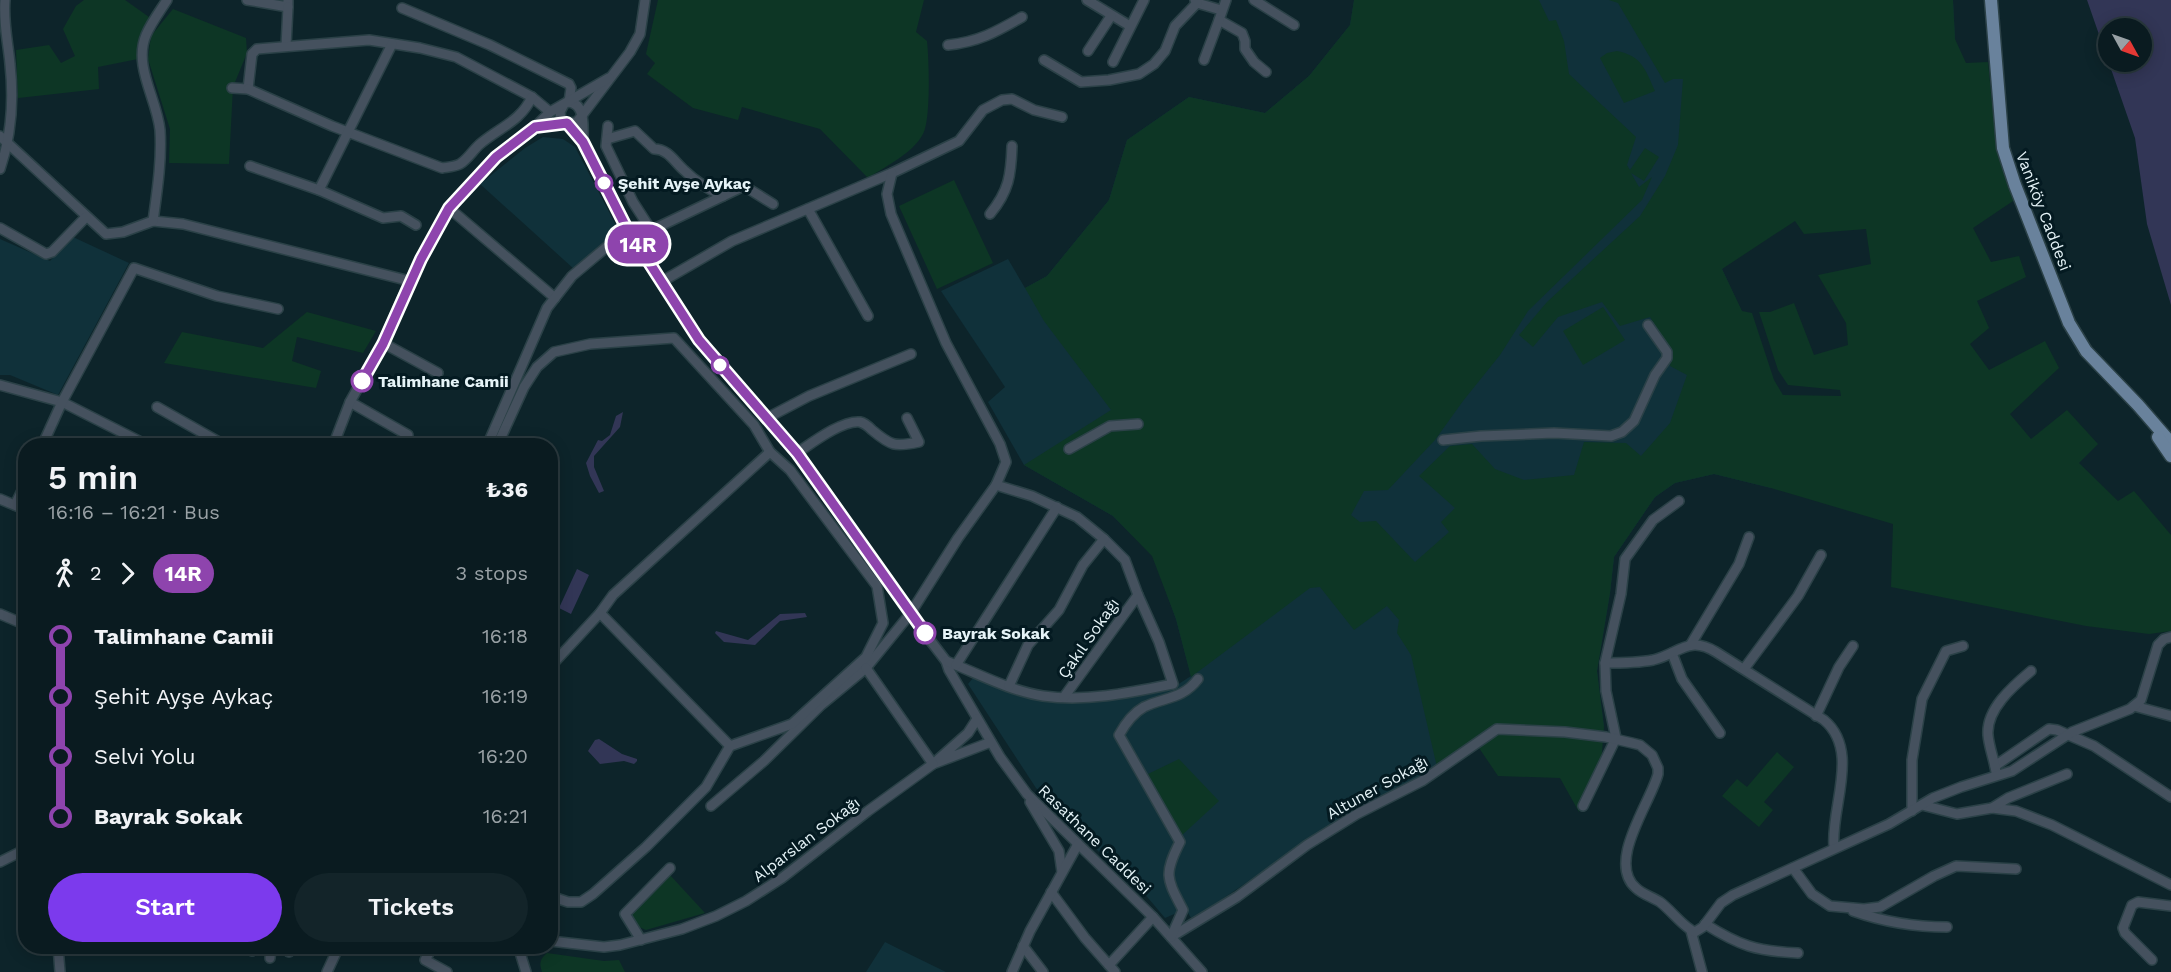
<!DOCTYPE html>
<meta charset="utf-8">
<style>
body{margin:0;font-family:"Work Sans",sans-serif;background:#132429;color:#f1f3f6;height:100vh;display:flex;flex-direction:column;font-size:22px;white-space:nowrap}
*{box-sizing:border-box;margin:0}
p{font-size:20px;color:#99a1a5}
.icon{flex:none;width:33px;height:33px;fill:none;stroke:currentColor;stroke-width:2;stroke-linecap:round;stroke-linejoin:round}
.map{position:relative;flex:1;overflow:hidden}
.drawer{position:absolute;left:18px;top:438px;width:540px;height:516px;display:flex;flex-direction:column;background:#0a1b20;border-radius:24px;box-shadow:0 3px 15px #0003,0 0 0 2px #2a393e}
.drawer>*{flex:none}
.badge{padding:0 12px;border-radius:20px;font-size:21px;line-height:39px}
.needle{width:39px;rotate:130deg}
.controls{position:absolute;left:2098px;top:18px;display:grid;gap:12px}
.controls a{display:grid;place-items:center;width:54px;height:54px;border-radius:50%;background:#0a1b20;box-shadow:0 3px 15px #0003,0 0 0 2px #2a393e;font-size:30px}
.map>.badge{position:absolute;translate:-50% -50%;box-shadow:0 0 0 3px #fff}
.legs{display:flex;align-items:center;gap:9px;height:66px;padding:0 30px;font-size:20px}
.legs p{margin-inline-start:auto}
.summary{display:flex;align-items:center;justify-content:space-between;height:102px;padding:0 30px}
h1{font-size:33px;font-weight:600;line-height:45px}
.action{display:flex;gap:12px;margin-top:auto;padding:12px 30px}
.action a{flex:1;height:69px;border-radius:36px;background:#7c3aed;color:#fff;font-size:24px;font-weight:600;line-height:69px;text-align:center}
.action a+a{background:#132429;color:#f1f3f6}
ul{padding:0 30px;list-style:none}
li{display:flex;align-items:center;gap:21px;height:60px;font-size:22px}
li i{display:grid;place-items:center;width:9px;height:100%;margin:0 8px;background:currentColor}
li i::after{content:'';width:15px;height:15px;margin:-8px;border:4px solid;border-radius:50%;background:#0a1b20}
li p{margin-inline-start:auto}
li:first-child i{background:linear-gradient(#0000 50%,currentColor 0)}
li:last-child i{background:linear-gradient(currentColor 50%,#0000 0)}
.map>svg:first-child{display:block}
.built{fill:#10313a}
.green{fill:#0d3625;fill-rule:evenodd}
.water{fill:#323656;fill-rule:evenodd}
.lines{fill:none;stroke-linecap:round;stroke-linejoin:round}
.minor-casing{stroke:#2b4147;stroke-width:12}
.major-casing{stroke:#2b4147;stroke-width:15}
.minor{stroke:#45515e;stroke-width:9}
.major{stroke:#69829c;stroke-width:12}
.line-1-casing{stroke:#fff;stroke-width:14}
.line-1{stroke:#8e44ad;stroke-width:9}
.stop-1-dot{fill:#fff;stroke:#8e44ad;stroke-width:3}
.labels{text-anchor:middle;stroke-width:6;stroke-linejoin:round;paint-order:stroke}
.stop-label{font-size:16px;font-weight:bold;fill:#e5f3f7;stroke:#041a21;text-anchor:start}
.street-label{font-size:16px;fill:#e5f3f7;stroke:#041a21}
</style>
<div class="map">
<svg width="2171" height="972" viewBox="0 0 2171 972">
<rect width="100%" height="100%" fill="#0d242a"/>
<g class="built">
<path d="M 1354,0 L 1953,0 L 1955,39 L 1722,269 L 1742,312 L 1771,488 L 1714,474 L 1675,483 L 1655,497 L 1614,557 L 1610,593 L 1597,671 L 1604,727 L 1490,725 L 1437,767 L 1325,829 L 1218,902 L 1191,918 L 1186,909 L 1165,918 L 1143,892 L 1107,860 L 1036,788 L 968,684 L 978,672 L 1009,685 L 1099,702 L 1177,685 L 1191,676 L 1176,619 L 1153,556 L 1113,516 L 1024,465 L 988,402 L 1005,387 L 941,291 L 1008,259 L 1025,288 L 1047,276 L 1109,200 L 1127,140 L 1189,97 L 1265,113 L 1309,76 L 1350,25 Z"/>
<path d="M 543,137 L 563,139 L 575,147 L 618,229 L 574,269 L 480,184 L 525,148 Z"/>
<path d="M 73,237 L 129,263 L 58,395 L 10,375 L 0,375 L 0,239 L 50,261 Z"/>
<path d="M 885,942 L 903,951 L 946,972 L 866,972 Z"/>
</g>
<g class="green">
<path d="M 84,0 L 125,0 L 149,17 L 139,37 L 138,59 L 98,67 L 99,89 L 18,98 L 16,50 L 49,45 L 61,63 L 75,56 L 63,29 L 76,6 Z"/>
<path d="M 658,0 L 924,0 L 916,32 L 927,41 C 929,59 931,120 923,134 C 912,154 886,166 868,178 L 820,129 L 742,107 L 738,120 L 693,108 L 647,74 L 655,63 L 646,54 Z"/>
<path d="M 1354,0 L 1539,0 L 1549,21 L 1556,20 L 1564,41 L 1569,74 L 1636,137 L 1627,165 L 1630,170 L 1645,148 L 1659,157 L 1644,181 L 1631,173 L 1639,187 L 1652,177 L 1642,200 L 1528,311 L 1500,355 L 1463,401 L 1435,440 L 1388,490 L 1364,491 L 1351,515 L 1360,522 L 1376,521 L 1415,562 L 1449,532 L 1441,522 L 1455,508 L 1419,476 L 1450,446 L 1472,444 L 1495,469 L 1524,480 L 1574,475 L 1584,442 L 1626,443 L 1641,456 L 1670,423 L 1687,375 L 1670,366 L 1672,352 L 1650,317 L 1620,326 L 1602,302 L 1558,317 L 1533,347 L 1519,335 L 1547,302 L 1640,216 L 1665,176 L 1678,145 L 1683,79 L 1673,79 L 1665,83 L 1618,3 L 1609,0 L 1953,0 L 1955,39 L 1966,63 L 1988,62 L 1996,144 L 2016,199 L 1973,228 L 1991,262 L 2019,256 L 2026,277 L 1977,301 L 1989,328 L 1970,344 L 1989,370 L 2045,341 L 2059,368 L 2010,414 L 2031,439 L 2067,410 L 2098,444 L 2079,463 L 2118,501 L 2134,491 L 2171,535 L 2171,631 L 2149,634 L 2086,626 L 1891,587 L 1893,524 L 1771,488 L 1714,474 L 1675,483 L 1655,497 L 1614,557 L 1610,593 L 1597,671 L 1604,727 L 1601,765 L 1579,812 L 1560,778 L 1498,776 L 1475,742 L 1437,767 L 1411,655 L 1397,633 L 1399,620 L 1387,606 L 1354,630 L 1320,587 L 1310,588 L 1191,677 L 1176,619 L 1152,556 L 1113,516 L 1024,465 L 1111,410 L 1044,321 L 1025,288 L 1047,276 L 1109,200 L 1127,140 L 1189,97 L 1265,113 L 1309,76 L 1350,25 ZM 1795,221 L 1804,234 L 1866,229 L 1871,264 L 1818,275 L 1846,323 L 1848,345 L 1814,355 L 1794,303 L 1770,312 L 1759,312 L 1778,370 L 1788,385 L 1840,390 L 1841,396 L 1783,395 L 1774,380 L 1752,313 L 1742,311 L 1722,269 Z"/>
<path d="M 173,9 L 246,38 L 247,53 L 233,87 L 229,164 L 169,163 L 170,129 L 148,59 L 151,36 Z"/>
<path d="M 1617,51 C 1642,56 1645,69 1655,91 L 1624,103 L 1600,58 L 1607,53 Z"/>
<path d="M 954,180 L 993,263 L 937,289 L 899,206 Z"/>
<path d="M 1603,307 L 1625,340 L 1583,365 L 1563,331 Z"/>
<path d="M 307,312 L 376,331 L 363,353 L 297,337 L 292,361 L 321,371 L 316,388 L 164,363 L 182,332 L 263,348 Z"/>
<path d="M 1777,752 L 1794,767 L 1764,802 L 1773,810 L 1759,827 L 1722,796 L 1737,779 L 1747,787 Z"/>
<path d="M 1179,759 L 1219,801 L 1180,837 L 1148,774 Z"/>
<path d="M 669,874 L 705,913 L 646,930 L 637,926 L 631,915 L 632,910 Z"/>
<path d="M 547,953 L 604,961 L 619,960 L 625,972 L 542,972 C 539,963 540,959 547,953 Z"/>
</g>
<g class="water">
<path d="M 2087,0 L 2171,0 L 2171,305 L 2147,224 L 2135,138 ZM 2109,28 L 2142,28 L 2142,62 L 2109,62 Z"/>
<path d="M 623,412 L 620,427 L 594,456 L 594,467 L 604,491 L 599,493 L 590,476 L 586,463 L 598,440 L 602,441 L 610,435 L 616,416 Z"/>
<path d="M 577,569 L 589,575 L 571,614 L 559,608 Z"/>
<path d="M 805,613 L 807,617 L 780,621 L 755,645 L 724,642 L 715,633 L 716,631 L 748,640 L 780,614 Z"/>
<path d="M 599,739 L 622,754 L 637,759 L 637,761 L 634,764 L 624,761 L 600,764 L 588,751 L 595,740 Z"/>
</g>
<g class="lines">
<defs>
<g id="minor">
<path d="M 247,0 L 288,7 L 288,0"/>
<path d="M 1087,0 L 1130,26"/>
<path d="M 1195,0 L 1197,3 L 1221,10"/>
<path d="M 1226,0 L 1219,20 L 1242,33 L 1245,41 L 1245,49 L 1254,62 L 1266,72"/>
<path d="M 1254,0 L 1294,25"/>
<path d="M 402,8 L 490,45 L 569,84 L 571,88 L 569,102"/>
<path d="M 948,45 C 978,42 996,32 1022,17"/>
<path d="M 286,46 L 288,7"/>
<path d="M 1088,51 L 1111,16"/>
<path d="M 1044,60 L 1081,82 L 1109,80 L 1139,74 L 1154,64 L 1165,51 L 1175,26 L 1197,3"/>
<path d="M 1204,60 L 1219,20"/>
<path d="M 1113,62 L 1144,0"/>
<path d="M 232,88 L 248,89 L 252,54 L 257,49 L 369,40 L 420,48 L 456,57 L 532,97 L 550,112"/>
<path d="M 248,89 L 332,126 L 442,168 C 448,167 454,167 460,164 C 468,159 473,150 480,144 C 500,127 520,122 532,97"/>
<path d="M 569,102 C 586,104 583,128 583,142"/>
<path d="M 563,106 L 560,112 L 561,119 L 583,142 L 625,225 L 699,340 L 797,453 L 910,614 L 946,661 L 949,670 L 1000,757 L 1027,794 L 1153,917 L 1202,972"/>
<path d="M 608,126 L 606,146 L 633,202 L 651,230"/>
<path d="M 535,127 L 577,122 L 630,52 L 640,34 L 645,0"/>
<path d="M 0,136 L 106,234 L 123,232 L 153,221 L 183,224 L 410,281"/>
<path d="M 607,139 L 635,131 L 654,149 C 669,149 675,163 685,171 C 695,181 710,190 723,196"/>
<path d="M 250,166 L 319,190 L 392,44"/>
<path d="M 0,169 C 12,134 14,101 10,64 C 8,42 3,22 5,0"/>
<path d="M 319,190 L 383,218 L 401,216 L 416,225"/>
<path d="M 449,208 L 555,298"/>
<path d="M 808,209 L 868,316"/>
<path d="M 990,214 C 1009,191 1011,175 1012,146"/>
<path d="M 153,221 C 157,192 162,160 160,130 C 157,99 133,66 146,35 C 151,23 160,11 167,0"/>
<path d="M 0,228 L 46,254 L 52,252 L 86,217"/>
<path d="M 636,240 L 656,228 L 744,186 L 773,204"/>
<path d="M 661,282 L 732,241 L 892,173 L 959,141 L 983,110 L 1002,100 L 1012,99 L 1034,110 L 1062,117"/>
<path d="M 383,343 L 438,373"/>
<path d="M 0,385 L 62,402 L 149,446"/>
<path d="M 350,402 L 408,435"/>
<path d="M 157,407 L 226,446"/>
<path d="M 767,418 L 809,396 L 911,354"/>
<path d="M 1443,440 L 1481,436 L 1554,433 L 1611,436 L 1622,432 L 1634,421 L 1655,375 L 1667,358 L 1667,352 L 1648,325"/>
<path d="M 42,446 L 62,402 L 134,268 L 217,296 L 278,309"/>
<path d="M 301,446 L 303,444 L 333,445"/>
<path d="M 333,446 L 350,402 L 383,343 L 410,281 L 449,208 L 496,157 L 535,127 L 550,112 L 609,78"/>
<path d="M 487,446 L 547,308 L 572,276 L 628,229"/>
<path d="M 497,446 L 524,387 L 537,367 L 554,352 L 590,344 L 674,338 L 754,425 L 770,452"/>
<path d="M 1069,449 L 1110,426 L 1138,424"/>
<path d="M 797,453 C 812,443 842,420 860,422 C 865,423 869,427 872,430 C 891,446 895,447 919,442 L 907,418"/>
<path d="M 0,499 L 26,510"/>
<path d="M 15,505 L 26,482"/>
<path d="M 0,614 L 26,625"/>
<path d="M 1691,644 L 1739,564 L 1749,537"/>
<path d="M 1672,653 L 1682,679 L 1720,733"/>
<path d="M 946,661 C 977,673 1010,691 1043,696 C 1087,702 1129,693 1173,684 L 1159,642 L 1138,595 L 1125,560 L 1104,539 L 1077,517 L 1032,496 L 996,485"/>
<path d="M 1605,663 C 1621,663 1637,663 1653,660 C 1679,654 1688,635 1716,652 L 1824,720 C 1861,751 1830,808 1834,847"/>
<path d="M 956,665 L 1057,507"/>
<path d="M 550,667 L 600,613"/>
<path d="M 1744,669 L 1798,596 L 1821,555"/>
<path d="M 1009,686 L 1028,645 L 1059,610 L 1083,565 L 1104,539"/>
<path d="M 1064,697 L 1138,595"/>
<path d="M 2134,706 L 2171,716"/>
<path d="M 1816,716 L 1839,667 L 1853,646"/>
<path d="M 977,719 L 968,733 L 933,764 L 991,742"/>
<path d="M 1616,738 L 1606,691 L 1605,663 L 1621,594 L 1625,559 L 1653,520 L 1679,501"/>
<path d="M 1995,766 L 2049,729 L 2057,730 L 2094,746 L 2171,797"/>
<path d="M 1996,772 C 1994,759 1989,747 1988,735 C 1986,709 2013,686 2031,671"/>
<path d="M 1030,802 L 1059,851 L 1062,872"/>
<path d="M 1922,805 L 1957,814 L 1992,808 L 2016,811 L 2052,825 L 2171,885"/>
<path d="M 711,806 L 764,761 L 821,705 L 866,668 L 910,614 L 958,538 L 996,485 L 1006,462 L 1000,444 L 946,343 L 891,214 L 887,194 L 892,173"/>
<path d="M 1583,806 L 1616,738"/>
<path d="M 1992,808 L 2008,798 L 2067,774"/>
<path d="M 1912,811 L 1912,760 L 1922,699 L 1946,651 L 1963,646"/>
<path d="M 0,862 L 26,849"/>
<path d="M 1793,868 L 1812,894 L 1830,906 L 1864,909 L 1880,907 L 1934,876 L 1956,866 L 2016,869"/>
<path d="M 1051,892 L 1085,938 L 1115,972"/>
<path d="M 550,896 L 568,902 L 581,902 L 593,894 L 646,847 L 706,787 L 730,746 L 792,724 L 866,657 L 883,623 L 877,586 L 790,470 L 770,452 L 613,595 L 600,613 L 730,746"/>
<path d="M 1853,911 C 1884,922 1914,927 1947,927"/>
<path d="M 1705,924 C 1740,946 1756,951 1798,953"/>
<path d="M 1691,931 L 1702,972"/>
<path d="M 1171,937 L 1237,897 L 1307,845 L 1357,814 L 1422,781 L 1497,729 L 1565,732 L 1606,737 L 1632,743 L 1640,745 L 1652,755 L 1658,768 L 1658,774 C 1651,802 1606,862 1636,888 C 1642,894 1652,897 1660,902 C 1671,910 1684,928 1695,932 L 1703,927 L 1721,903 L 1733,895 L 1889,824 L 1933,798 L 1961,787 L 2012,771 L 2072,732 L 2130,709 L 2141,700 L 2158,645 L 2164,639 L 2171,637"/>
<path d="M 1171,937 L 1183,910 C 1167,879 1163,875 1180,842 L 1119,735 C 1125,724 1133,713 1144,707 C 1165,697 1183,699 1198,679"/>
<path d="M 641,940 L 625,914 L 670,868"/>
<path d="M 550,941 L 604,947 L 620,945 L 682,929 L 716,916 L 746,901 L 782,878 L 868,811 L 933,764 L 866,668"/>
<path d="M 58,946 L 60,972"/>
<path d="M 433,946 L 425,960 L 447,972"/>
<path d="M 518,946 L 526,972"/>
<path d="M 1023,946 L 1043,972"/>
<path d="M 252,951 L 252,946"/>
<path d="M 289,952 L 289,946"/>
<path d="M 270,958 L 271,946"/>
<path d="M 2152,960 L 2125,933 L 2123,928 L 2132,905 L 2138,902 L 2171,906"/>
<path d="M 1109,965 L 1153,917"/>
<path d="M 327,972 L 339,946"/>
<path d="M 1012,972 L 1030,931 L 1078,844"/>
</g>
<g id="major">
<path d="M 1991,0 L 2003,148 L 2015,185 L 2069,323 L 2086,351 L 2138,405 L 2171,443"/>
<path d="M 2158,437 L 2171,456"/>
</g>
</defs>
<use href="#minor" class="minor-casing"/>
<use href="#major" class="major-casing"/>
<use href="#minor" class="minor"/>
<use href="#major" class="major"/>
</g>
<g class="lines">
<defs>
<path id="line-1" d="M 362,381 L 383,344 L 421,259 L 449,208 L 496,157 L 535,127 L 567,123 L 583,142 L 625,225 L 699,340 L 797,453 L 925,633"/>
</defs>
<use href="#line-1" class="line-1-casing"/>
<use href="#line-1" class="line-1"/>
</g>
<g class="stop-1-dot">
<circle cx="604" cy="183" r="8"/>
<circle cx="720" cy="365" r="8"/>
<circle cx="362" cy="381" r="10"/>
<circle cx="925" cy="633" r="10"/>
</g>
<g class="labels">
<g class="stop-label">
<text x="618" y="189">Şehit Ayşe Aykaç</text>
<text x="378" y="387">Talimhane Camii</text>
<text x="942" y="639">Bayrak Sokak</text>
</g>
<g class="street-label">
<text transform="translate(2044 211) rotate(69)" y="6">Vaniköy Caddesi</text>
<text transform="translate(1088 638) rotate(-55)" y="6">Çakıl Sokağı</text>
<text transform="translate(1377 787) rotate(-29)" y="6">Altuner Sokağı</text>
<text transform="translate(806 839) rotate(-37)" y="6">Alparslan Sokağı</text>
<text transform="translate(1095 839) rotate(44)" y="6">Rasathane Caddesi</text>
</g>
</g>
</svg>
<div class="controls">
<a><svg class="needle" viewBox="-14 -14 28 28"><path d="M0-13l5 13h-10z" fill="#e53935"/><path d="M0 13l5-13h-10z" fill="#99a1a5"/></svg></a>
</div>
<b class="badge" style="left:638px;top:244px;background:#8e44ad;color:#fff">14R</b>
<section class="drawer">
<div class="summary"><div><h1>5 min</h1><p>16:16 – 16:21 · Bus</p></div><b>₺36</b></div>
<div class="legs"><svg class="icon" aria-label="walk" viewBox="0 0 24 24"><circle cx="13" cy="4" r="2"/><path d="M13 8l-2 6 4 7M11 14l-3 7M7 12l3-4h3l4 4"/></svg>2<svg class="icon" aria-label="forward" viewBox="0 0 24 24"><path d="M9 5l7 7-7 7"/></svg><b class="badge" style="background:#8e44ad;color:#fff">14R</b><p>3 stops</p></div>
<ul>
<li><i style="color:#8e44ad"></i><b>Talimhane Camii</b><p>16:18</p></li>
<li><i style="color:#8e44ad"></i><span>Şehit Ayşe Aykaç</span><p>16:19</p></li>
<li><i style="color:#8e44ad"></i><span>Selvi Yolu</span><p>16:20</p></li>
<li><i style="color:#8e44ad"></i><b>Bayrak Sokak</b><p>16:21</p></li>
</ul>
<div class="action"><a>Start</a><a>Tickets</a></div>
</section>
</div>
